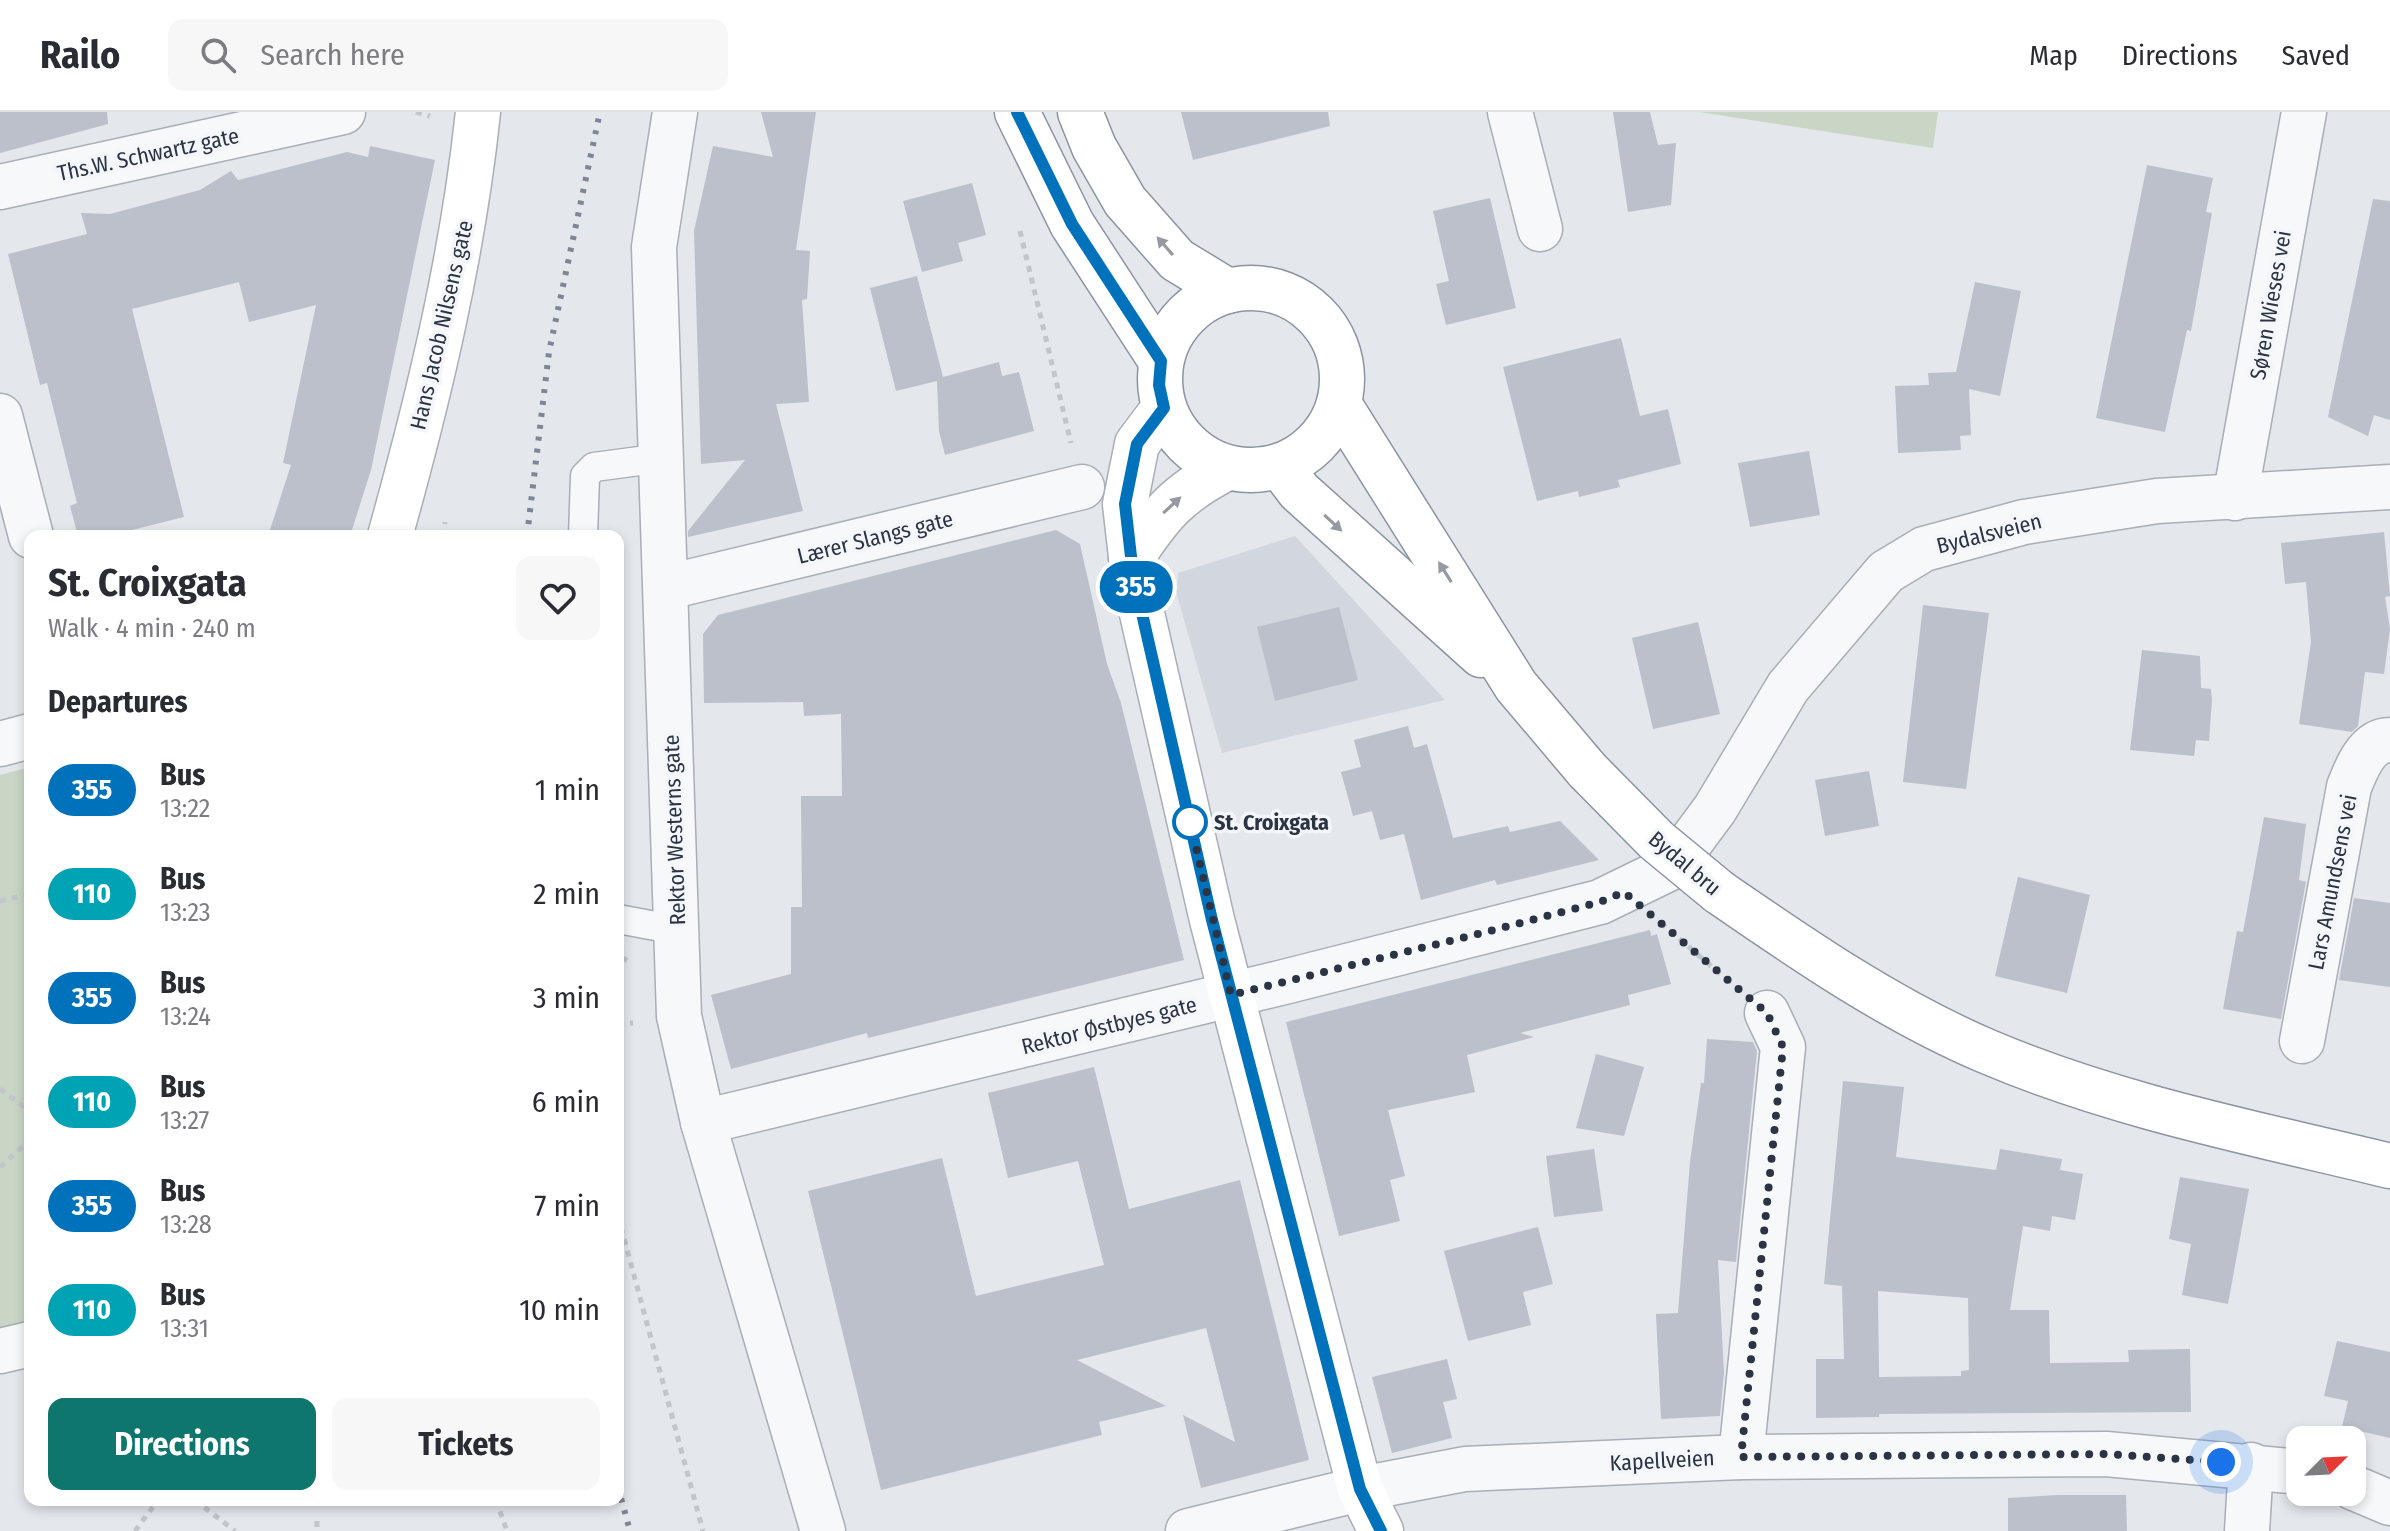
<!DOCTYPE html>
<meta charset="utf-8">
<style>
body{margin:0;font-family:"Fira Sans Condensed",sans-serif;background:#f7f7f7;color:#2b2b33;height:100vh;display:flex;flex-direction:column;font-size:30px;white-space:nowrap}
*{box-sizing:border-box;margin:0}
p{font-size:26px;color:#7c7c81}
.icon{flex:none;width:44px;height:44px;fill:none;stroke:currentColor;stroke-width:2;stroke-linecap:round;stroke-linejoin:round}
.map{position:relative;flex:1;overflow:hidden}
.details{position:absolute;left:24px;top:418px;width:600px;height:976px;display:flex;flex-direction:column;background:#fff;border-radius:16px;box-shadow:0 4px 12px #0003}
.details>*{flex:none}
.badge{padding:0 16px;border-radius:26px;font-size:28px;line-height:52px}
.needle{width:52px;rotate:66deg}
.controls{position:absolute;left:2286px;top:1314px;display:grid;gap:16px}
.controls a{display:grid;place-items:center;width:80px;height:80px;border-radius:16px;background:#fff;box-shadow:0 4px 12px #0003;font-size:40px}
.you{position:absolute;width:40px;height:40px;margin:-20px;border:6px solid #fff;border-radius:50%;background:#1a73e8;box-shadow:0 0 0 12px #1a73e833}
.map>.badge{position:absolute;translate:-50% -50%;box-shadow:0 0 0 4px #fff}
h2{padding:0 24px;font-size:30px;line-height:72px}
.round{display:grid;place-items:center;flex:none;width:84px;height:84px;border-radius:16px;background:#f7f7f7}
.head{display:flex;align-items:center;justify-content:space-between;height:136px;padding:0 24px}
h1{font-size:38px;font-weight:700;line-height:60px}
.primary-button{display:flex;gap:16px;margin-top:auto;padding:16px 24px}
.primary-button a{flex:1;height:92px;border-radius:16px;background:#0f766e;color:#fff;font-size:32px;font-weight:700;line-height:92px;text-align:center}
.primary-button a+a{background:#f7f7f7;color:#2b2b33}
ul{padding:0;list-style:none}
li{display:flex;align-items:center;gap:24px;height:104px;padding:0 24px}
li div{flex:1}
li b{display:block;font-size:30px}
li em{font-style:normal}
li .badge{min-width:88px;font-weight:700;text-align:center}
header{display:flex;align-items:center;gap:48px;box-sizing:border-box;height:112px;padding:0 40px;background:#fff;border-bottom:2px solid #e1e1e2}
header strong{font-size:38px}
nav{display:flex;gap:44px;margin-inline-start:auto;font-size:28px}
.search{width:560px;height:72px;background:#f7f7f7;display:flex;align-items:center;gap:20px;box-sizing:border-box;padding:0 28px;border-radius:16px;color:#7c7c81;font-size:30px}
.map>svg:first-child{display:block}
.built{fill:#d2d6de}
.green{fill:#c9d6c5}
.building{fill:#bbc0ca;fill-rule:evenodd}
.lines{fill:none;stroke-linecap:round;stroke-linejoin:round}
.lane-casing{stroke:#a9aeb7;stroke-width:31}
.street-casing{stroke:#a9aeb7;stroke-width:47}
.secondary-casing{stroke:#a9aeb7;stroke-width:47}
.highway-casing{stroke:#8b94a3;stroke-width:47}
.path{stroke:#c2c5cb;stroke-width:5;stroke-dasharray:6 6;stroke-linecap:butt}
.lane{stroke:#f7f8fa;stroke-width:28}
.street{stroke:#f7f8fa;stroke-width:44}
.secondary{stroke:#fff;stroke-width:44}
.highway{stroke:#fff;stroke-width:44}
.rail{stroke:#7d8696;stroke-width:6;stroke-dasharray:4 8;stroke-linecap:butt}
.highway-bridge-casing{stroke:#8b94a3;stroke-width:47;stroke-linecap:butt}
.highway-bridge{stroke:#fff;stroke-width:44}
.oneway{fill:#959aa2}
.line-casing{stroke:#fff;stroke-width:18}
.line{stroke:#0072bc;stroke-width:12}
.walk{stroke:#2b3445;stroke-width:8;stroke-dasharray:0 14.4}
.stop-dot{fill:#fff;stroke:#0072bc;stroke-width:4}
.labels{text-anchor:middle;stroke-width:7;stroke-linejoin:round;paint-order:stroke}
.street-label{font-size:22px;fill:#2b3445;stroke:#f4f6f9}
.stop-label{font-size:22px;font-weight:bold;fill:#2b3445;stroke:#f4f6f9;text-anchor:start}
</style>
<header>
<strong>Railo</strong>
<div class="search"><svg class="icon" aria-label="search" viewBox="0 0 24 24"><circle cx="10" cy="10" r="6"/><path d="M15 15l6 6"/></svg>Search here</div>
<nav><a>Map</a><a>Directions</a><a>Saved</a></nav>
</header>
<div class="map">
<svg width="2390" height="1419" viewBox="0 0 2390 1419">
<rect width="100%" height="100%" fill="#e4e7ec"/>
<path class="built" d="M 1295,424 L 1445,588 L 1222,641 L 1177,483 L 1178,461 Z"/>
<g class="green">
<path d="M 1699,0 L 1938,0 L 1933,36 Z"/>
<path d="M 30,655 L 30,1221 L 0,1229 L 0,663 Z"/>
</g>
<g class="building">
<path d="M 0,0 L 107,0 L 108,12 L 0,41 Z"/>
<path d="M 761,0 L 816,0 L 796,138 L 810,139 L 807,187 L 802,188 L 809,290 L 776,292 L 803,399 L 688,425 L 688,419 L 745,348 L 701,352 L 694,119 L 713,34 L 773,45 Z"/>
<path d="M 1181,0 L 1328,0 L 1330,14 L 1193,48 Z"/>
<path d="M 1613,0 L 1650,0 L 1658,33 L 1676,31 L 1671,93 L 1628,100 Z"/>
<path d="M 370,34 L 435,48 L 371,358 L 350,424 L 268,424 L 291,353 L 283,351 L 316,193 L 249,210 L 239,170 L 132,197 L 184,405 L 108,424 L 78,424 L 70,394 L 77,391 L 47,271 L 40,273 L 8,142 L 87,122 L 81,101 L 110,102 L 200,78 L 231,59 L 238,68 L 347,40 L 368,45 Z"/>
<path d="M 2147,53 L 2213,66 L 2206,100 L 2212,101 L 2191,219 L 2187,218 L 2165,320 L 2096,306 Z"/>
<path d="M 972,71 L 986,123 L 958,131 L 963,149 L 922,160 L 903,89 Z"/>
<path d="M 1490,86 L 1516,196 L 1446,213 L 1436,172 L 1449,169 L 1433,99 Z"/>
<path d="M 2373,87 L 2390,89 L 2390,308 L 2374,303 L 2368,324 L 2328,305 Z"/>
<path d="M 917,164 L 943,265 L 999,250 L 1002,264 L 1019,260 L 1034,319 L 945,343 L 939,319 L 937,269 L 896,279 L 870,176 Z"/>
<path d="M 1975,170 L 2021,179 L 2000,284 L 1969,277 L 1971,323 L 1960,324 L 1961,338 L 1898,341 L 1895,274 L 1929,273 L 1928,261 L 1956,260 Z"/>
<path d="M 1621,226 L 1640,304 L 1668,297 L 1681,352 L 1618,368 L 1620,375 L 1579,385 L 1578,379 L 1537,389 L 1503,255 Z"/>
<path d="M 1809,339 L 1820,403 L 1750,415 L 1738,351 Z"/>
<path d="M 1056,418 L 1080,432 L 1107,552 L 1121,591 L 1184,848 L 868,926 L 867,921 L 731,957 L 711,883 L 791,862 L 791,795 L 802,795 L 801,684 L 842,684 L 841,602 L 804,604 L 803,590 L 704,591 L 703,522 L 718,503 Z"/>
<path d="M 2384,420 L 2390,484 L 2385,485 L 2390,517 L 2384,562 L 2365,560 L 2358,614 L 2352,620 L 2299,612 L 2311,530 L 2306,470 L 2285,472 L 2281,431 Z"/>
<path d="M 1923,493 L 1989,501 L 1966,677 L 1903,670 Z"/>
<path d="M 1339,495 L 1358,568 L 1275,589 L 1257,515 Z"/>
<path d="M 1698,510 L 1720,602 L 1653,617 L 1632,526 Z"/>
<path d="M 2142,538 L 2200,544 L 2201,576 L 2211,577 L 2212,588 L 2209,629 L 2196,628 L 2194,644 L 2130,638 Z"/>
<path d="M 1408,614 L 1414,636 L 1427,632 L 1453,726 L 1508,714 L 1510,720 L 1560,709 L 1599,748 L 1497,773 L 1495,768 L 1421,788 L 1404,722 L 1380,728 L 1372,699 L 1353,704 L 1341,660 L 1361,655 L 1354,628 Z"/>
<path d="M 1869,659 L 1879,714 L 1825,724 L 1815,668 Z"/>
<path d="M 2264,705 L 2306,712 L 2299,768 L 2306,770 L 2281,907 L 2223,897 L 2237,819 L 2243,820 Z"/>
<path d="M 2018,765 L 2090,783 L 2067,881 L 1995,864 Z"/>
<path d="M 2354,786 L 2390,791 L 2390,875 L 2339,868 Z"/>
<path d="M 1650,818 L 1651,824 L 1657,822 L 1671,872 L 1628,883 L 1630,893 L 1520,921 L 1534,925 L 1467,943 L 1475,980 L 1388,998 L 1405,1064 L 1390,1068 L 1400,1109 L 1339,1124 L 1286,910 Z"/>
<path d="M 1707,927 L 1753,930 L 1757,939 L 1736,1150 L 1718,1148 L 1724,1261 L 1720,1304 L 1661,1307 L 1656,1202 L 1678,1201 L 1690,1050 L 1701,971 L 1704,971 Z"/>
<path d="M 1596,942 L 1644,955 L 1624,1024 L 1576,1016 Z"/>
<path d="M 1094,955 L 1129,1097 L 1240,1068 L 1309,1348 L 1201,1376 L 1183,1303 L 1235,1330 L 1206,1216 L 1077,1248 L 1166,1294 L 1099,1310 L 1102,1323 L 881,1378 L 808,1079 L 942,1046 L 976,1184 L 1104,1153 L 1078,1049 L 1008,1066 L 988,981 Z"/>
<path d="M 1843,969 L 1904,975 L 1896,1045 L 1996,1058 L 2000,1037 L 2062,1047 L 2060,1058 L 2083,1062 L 2075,1108 L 2052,1104 L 2050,1119 L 2023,1114 L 2010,1198 L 2049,1198 L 2050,1251 L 2129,1250 L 2128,1238 L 2190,1237 L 2191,1300 L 1879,1302 L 1879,1305 L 1816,1306 L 1816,1247 L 1844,1247 L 1842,1174 L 1824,1172 ZM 1878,1179 L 1968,1186 L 1969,1258 L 1961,1259 L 1961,1264 L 1879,1265 Z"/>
<path d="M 1594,1037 L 1603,1099 L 1554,1105 L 1546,1044 Z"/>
<path d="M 2180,1065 L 2249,1077 L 2228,1192 L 2182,1183 L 2191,1132 L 2169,1127 Z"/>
<path d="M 1538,1115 L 1553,1172 L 1523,1180 L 1531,1213 L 1468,1229 L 1444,1139 Z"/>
<path d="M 2337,1229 L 2390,1240 L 2390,1326 L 2342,1315 L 2348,1289 L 2324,1284 Z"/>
<path d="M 1447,1247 L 1457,1287 L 1443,1290 L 1452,1326 L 1392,1341 L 1372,1265 Z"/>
<path d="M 2058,1383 L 2126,1383 L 2127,1419 L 2008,1419 L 2008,1386 Z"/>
</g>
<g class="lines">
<defs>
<g id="lane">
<path d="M 583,424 L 585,364 L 594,355 L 662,346"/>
<path d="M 618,807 L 677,818"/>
</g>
<g id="street">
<path d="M 675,0 L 654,135 L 679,904 L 703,1010 L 823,1419"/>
<path d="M 1510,0 L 1540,117"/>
<path d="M 0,75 L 343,0"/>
<path d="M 0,304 L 31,424"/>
<path d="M 2235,386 L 2304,0"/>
<path d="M 668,475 L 1082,375"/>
<path d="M 0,632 L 30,624"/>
<path d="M 2302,929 L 2349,675 C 2356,657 2367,628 2390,628"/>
<path d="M 703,1010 L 1284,870 L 1600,790 L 1672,755 L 1715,697 L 1788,575 L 1886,460 L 1924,437 L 2024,410 L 2157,389 L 2390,375"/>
<path d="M 0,1239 L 30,1232"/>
<path d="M 1741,1345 L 1783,935 L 1767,901"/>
<path d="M 2352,1375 L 2390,1391"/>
<path d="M 1188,1419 L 1360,1377 L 1465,1357 L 1741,1345 L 2106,1342 L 2300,1360"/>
<path d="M 2247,1419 L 2251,1353"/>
</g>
<g id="secondary">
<path d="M 1164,296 L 1137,332 L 1125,392 L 1133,462 L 1212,808 L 1360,1377 L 1381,1419"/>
<path d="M 390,424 C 429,285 463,143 478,0"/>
<path d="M 1131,447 C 1161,401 1178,381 1227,356"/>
</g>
<g id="highway">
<path d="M 1017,0 L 1072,112 L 1161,249"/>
<path d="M 1080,0 L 1094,35 L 1125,89 L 1177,148 L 1228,179"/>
<circle cx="1251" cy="267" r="91"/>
<path d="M 1339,292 L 1516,574 L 1587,658"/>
<path d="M 1280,354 L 1299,379 L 1481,543"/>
<path d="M 1719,780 C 1803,838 1892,899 1986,939 C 2115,994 2254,1021 2390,1054"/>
</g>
</defs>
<use href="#lane" class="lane-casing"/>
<use href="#street" class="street-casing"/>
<use href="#secondary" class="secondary-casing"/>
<use href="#highway" class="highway-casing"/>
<g class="path">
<path d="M 416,0 L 430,4"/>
<path d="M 1020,119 L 1071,331"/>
<path d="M 444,424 L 445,410"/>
<path d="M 0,789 L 30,782"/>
<path d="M 1661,811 L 1732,872"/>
<path d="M 618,860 L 626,845"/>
<path d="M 618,912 L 633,911"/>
<path d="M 0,977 L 30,999"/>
<path d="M 0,1055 L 30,1028"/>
<path d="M 618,1104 L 703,1419"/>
<path d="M 195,1388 L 235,1419"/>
<path d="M 496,1388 L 507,1419"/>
<path d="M 465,1391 L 487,1388"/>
<path d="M 317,1409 L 317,1419"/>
<path d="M 135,1419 L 158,1388"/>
</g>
<use href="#lane" class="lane"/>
<use href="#street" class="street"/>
<use href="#secondary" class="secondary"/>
<use href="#highway" class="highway"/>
<g class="rail">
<path d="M 527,424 L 549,240 L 600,0"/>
<path d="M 618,1375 L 630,1419"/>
</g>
<defs>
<path id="highway-bridge" d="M 1587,658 L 1656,728 L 1719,780"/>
</defs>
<use href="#highway-bridge" class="highway-bridge-casing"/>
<use href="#highway-bridge" class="highway-bridge"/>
</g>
<defs><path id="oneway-solid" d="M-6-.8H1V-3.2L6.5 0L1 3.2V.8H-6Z" transform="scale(2)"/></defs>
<g class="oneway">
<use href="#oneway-solid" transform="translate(1165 134) rotate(-131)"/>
<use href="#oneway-solid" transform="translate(1172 393) rotate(-43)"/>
<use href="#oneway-solid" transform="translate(1333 411) rotate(43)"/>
<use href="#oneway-solid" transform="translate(1445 460) rotate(-122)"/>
</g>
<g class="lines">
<defs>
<path id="line" d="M 1017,0 L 1072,112 L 1161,249 L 1159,273 L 1164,296 L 1137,332 L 1125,392 L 1133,462 L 1212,808 L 1360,1377 L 1381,1419"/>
</defs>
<use href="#line" class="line-casing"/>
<use href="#line" class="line"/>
<path class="walk" d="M 1190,710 L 1231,883 L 1490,819 L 1600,790 L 1624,780 L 1767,901 L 1783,935 L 1741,1345 L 2106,1342 L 2221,1350"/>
</g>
<circle class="stop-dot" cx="1190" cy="710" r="16"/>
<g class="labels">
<g class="street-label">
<text transform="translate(148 42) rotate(-12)" y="8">Ths.W. Schwartz gate</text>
<text transform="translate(2270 193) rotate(-80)" y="8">Søren Wieses vei</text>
<text transform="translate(441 213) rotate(-77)" y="8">Hans Jacob Nilsens gate</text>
<text transform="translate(1989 421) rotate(-14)" y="8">Bydalsveien</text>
<text transform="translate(875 425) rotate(-14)" y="8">Lærer Slangs gate</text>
<text transform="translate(674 718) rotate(-92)" y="8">Rektor Westerns gate</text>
<text transform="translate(1685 751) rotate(40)" y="8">Bydal bru</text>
<text transform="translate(2332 770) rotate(-79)" y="8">Lars Amundsens vei</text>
<text transform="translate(1109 913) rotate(-14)" y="8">Rektor Østbyes gate</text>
<text transform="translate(1662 1348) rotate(-3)" y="8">Kapellveien</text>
</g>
<g class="stop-label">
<text x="1214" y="718">St. Croixgata</text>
</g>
</g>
</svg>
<div class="controls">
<a><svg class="needle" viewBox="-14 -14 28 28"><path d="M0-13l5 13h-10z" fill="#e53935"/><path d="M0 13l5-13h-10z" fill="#7c7c81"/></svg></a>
</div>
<div class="you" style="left:2221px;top:1350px"></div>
<b class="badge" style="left:1136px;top:475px;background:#0072bc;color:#fff">355</b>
<section class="details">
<div class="head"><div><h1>St. Croixgata</h1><p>Walk · 4 min · 240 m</p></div><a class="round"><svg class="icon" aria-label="heart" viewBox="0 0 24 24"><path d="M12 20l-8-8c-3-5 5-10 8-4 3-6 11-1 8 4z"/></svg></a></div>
<h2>Departures</h2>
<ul>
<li><span class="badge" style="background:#0072bc;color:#fff">355</span><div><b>Bus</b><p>13:22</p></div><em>1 min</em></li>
<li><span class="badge" style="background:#00a3b4;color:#fff">110</span><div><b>Bus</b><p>13:23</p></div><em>2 min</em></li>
<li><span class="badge" style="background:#0072bc;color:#fff">355</span><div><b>Bus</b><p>13:24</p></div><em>3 min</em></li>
<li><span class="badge" style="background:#00a3b4;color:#fff">110</span><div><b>Bus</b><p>13:27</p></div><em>6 min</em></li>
<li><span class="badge" style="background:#0072bc;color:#fff">355</span><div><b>Bus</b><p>13:28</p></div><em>7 min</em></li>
<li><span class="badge" style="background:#00a3b4;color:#fff">110</span><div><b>Bus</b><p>13:31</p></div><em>10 min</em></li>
</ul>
<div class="primary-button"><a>Directions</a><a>Tickets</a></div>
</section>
</div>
